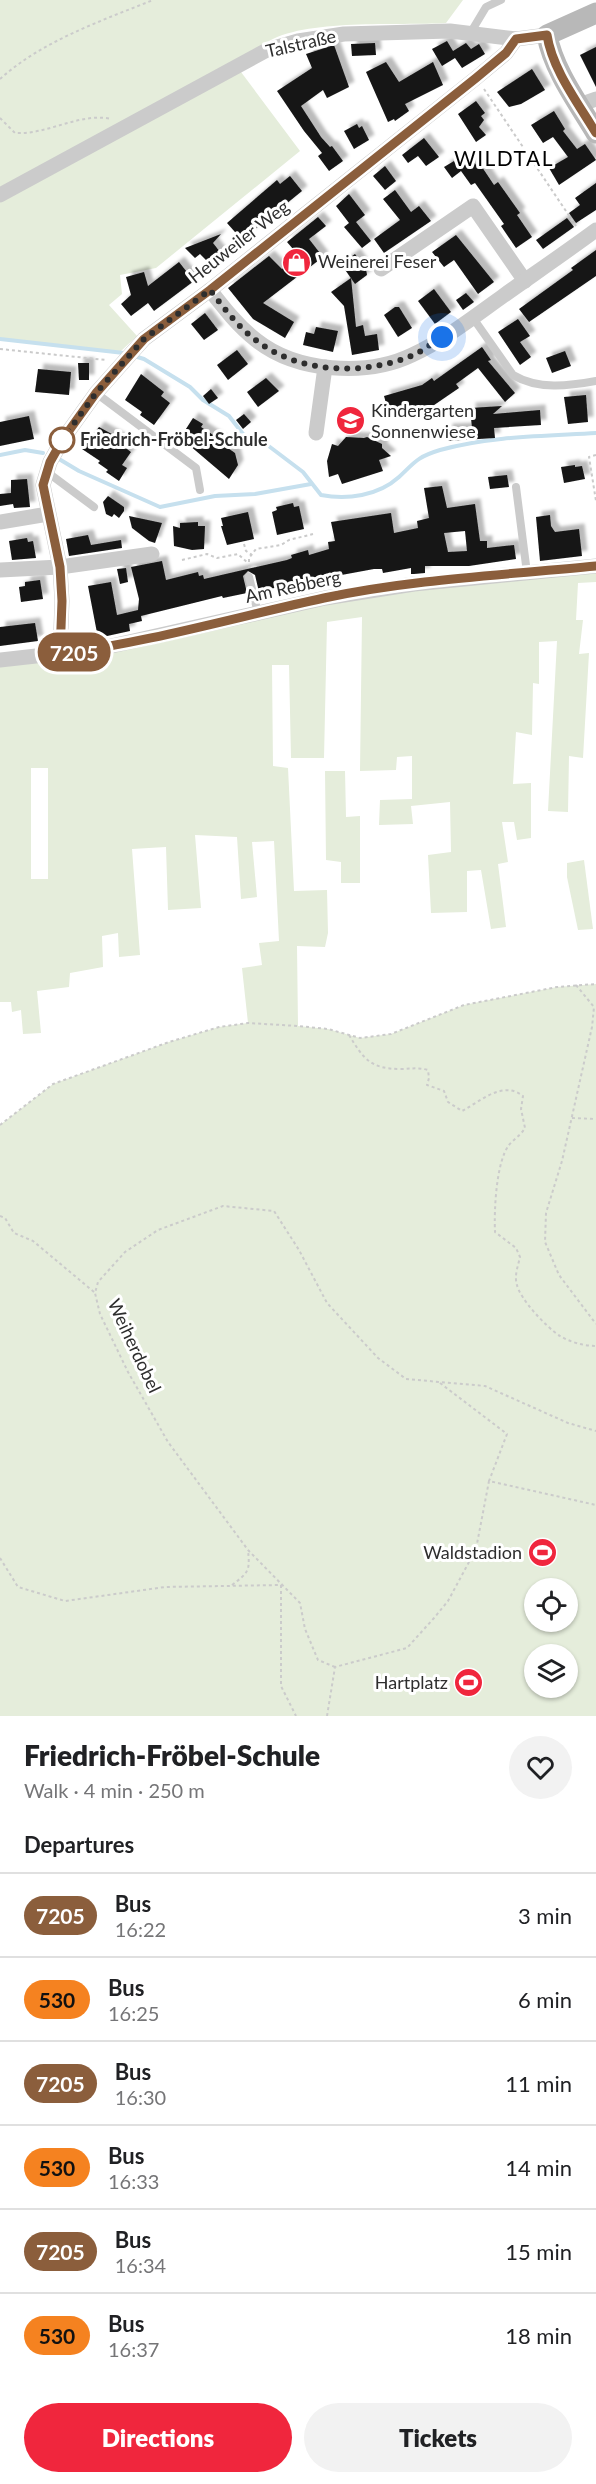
<!DOCTYPE html>
<meta charset="utf-8">
<style>
body{margin:0;font-family:Lato,sans-serif;background:#f2f2f2;color:#202124;height:100vh;display:flex;flex-direction:column;font-size:22px;white-space:nowrap}
*{box-sizing:border-box;margin:0}
p{font-size:20px;color:#757577}
.icon{flex:none;width:33px;height:33px;fill:none;stroke:currentColor;stroke-width:2;stroke-linecap:round;stroke-linejoin:round}
.map{position:relative;height:1716px;overflow:hidden}
.drawer{display:flex;flex-direction:column;background:#fff;flex:1}
.drawer>*{flex:none}
.badge{padding:0 12px;border-radius:20px;font-size:21px;line-height:39px}
.buttons{position:absolute;left:524px;top:1578px;display:grid;gap:12px}
.buttons a{display:grid;place-items:center;width:54px;height:54px;border-radius:50%;background:#fff;box-shadow:0 2px 4px #0004;font-size:30px}
.you{position:absolute;width:30px;height:30px;margin:-15px;border:4px solid #fff;border-radius:50%;background:#1a73e8;box-shadow:0 0 0 9px #1a73e833}
.map>.badge{position:absolute;translate:-50% -50%;box-shadow:0 0 0 3px #fff}
h2{padding:0 24px;font-size:22px;line-height:54px}
.round{display:grid;place-items:center;flex:none;width:63px;height:63px;border-radius:32px;background:#f2f2f2}
.head{display:flex;align-items:center;justify-content:space-between;height:102px;padding:0 24px}
h1{font-size:28px;font-weight:800;line-height:45px}
.button{display:flex;gap:12px;margin-top:auto;padding:12px 24px}
.button a{flex:1;height:69px;border-radius:36px;background:#f0263d;color:#fff;font-size:24px;font-weight:800;line-height:69px;text-align:center}
.button a+a{background:#f2f2f2;color:#202124}
ul{padding:0;list-style:none}
li{display:flex;align-items:center;gap:18px;height:84px;padding:0 24px;border-top:2px solid #e0e0e0}
li div{flex:1}
li b{display:block;font-size:22px}
li em{font-style:normal}
li .badge{min-width:66px;font-weight:700;text-align:center}
.map>svg:first-child{display:block}
.green{fill:#e5eddb;fill-rule:evenodd}
.lines{fill:none;stroke-linecap:round;stroke-linejoin:round}
.stream{stroke:#c6e0ee;stroke-width:4}
.building{fill:#151515;fill-rule:evenodd;filter:url(#shadow)}
.path{stroke:#cbcbcb;stroke-width:2;stroke-dasharray:3 3;stroke-linecap:butt}
.lane{stroke:#cbcbcb;stroke-width:8}
.street{stroke:#cbcbcb;stroke-width:15}
.secondary{stroke:#b8b8b8;stroke-width:21}
.line-casing{stroke:#fff;stroke-width:14}
.line{stroke:#8b5e3c;stroke-width:9}
.walk{stroke:#2e2e2e;stroke-width:6;stroke-dasharray:0 10.8}
.stop-dot{fill:#fff;stroke:#8b5e3c;stroke-width:3}
.labels{text-anchor:middle;stroke-width:6;stroke-linejoin:round;paint-order:stroke}
.street-label{font-size:18px;fill:#2e2e2e;stroke:#fff}
.poi-label{font-size:18px;fill:#2e2e2e;stroke:#fff;text-anchor:start}
.stop-label{font-size:18px;font-weight:bold;fill:#2e2e2e;stroke:#fff;text-anchor:start}
.quarter-label{font-size:21px;letter-spacing:1.5px;fill:#000;stroke:#fff}
</style>
<div class="map">
<svg width="596" height="1716" viewBox="0 0 596 1716">
<defs>
<filter id="shadow"><feDropShadow dx="5.5" dy="-5.5" stdDeviation="1.5" flood-color="#0004"/></filter>
</defs>
<rect width="100%" height="100%" fill="#fff"/>
<g class="green">
<path d="M 0,0 L 463,0 L 446,23 C 400,26 303,18 266,43 C 256,50 247,60 238,68 L 300,151 L 156,268 L 120,275 L 122,294 L 109,305 L 137,336 L 120,352 L 0,339 Z"/>
<path d="M 596,572 L 596,582 L 578,583 L 576,620 L 583,620 L 579,654 L 589,653 L 583,758 L 569,756 L 568,812 L 548,811 L 557,641 L 539,642 L 539,684 L 533,683 L 532,735 L 516,732 L 513,784 L 531,783 L 531,838 L 517,840 L 514,822 L 502,822 L 508,862 L 498,864 L 506,927 L 491,929 L 481,870 L 467,871 L 467,912 L 431,913 L 428,855 L 451,852 L 450,802 L 411,806 L 413,824 L 379,825 L 380,800 L 412,799 L 412,756 L 397,757 L 396,770 L 360,771 L 362,617 L 327,622 L 324,758 L 291,758 L 289,665 L 272,665 L 273,766 L 288,768 L 294,891 L 327,890 L 328,933 L 325,947 L 297,946 L 298,1026 L 328,1029 L 360,1038 L 391,1034 L 464,1005 L 557,987 L 596,984 L 596,1716 L 0,1716 L 0,1125 L 53,1084 L 169,1042 L 219,1027 L 248,1023 L 242,968 L 262,965 L 259,943 L 279,941 L 274,841 L 252,842 L 257,897 L 241,899 L 237,837 L 195,835 L 201,908 L 168,910 L 166,847 L 132,849 L 140,955 L 119,957 L 118,933 L 102,936 L 103,967 L 70,973 L 69,987 L 37,991 L 41,1033 L 23,1034 L 21,1010 L 12,1012 L 11,1002 L 0,1002 L 0,661 L 239,617 L 413,591 ZM 31,768 L 48,768 L 48,879 L 31,879 ZM 534,1588 L 567,1588 L 567,1622 L 534,1622 ZM 534,1654 L 567,1654 L 567,1688 L 534,1688 Z"/>
<path d="M 325,771 L 345,771 L 346,817 L 360,816 L 360,883 L 341,883 L 341,862 L 326,860 Z"/>
<path d="M 584,860 L 593,929 L 578,930 L 567,877 L 567,863 Z"/>
</g>
<g class="lines">
<g class="stream">
<path d="M 0,339 L 124,353"/>
<path d="M 134,356 L 144,359 L 190,387 L 203,400 L 229,416 L 243,434 L 266,444 L 303,472 L 321,495 C 347,500 378,496 399,477 C 415,462 417,457 440,450 C 490,436 545,436 596,433"/>
<path d="M 0,455 L 25,450 L 43,453"/>
<path d="M 59,459 L 79,471 L 160,507 L 215,496 L 255,494 L 311,484"/>
</g>
</g>
<g class="building">
<path d="M 447,41 L 453,51 L 466,43 L 471,49 L 479,44 L 485,54 L 462,68 L 455,58 L 442,66 L 432,49 Z"/>
<path d="M 375,43 L 376,55 L 352,56 L 351,44 Z"/>
<path d="M 334,45 L 349,87 L 327,98 L 323,90 L 301,106 L 321,137 L 330,147 L 332,146 L 343,161 L 329,171 L 318,156 L 322,153 L 304,131 L 277,91 L 312,68 L 306,54 Z"/>
<path d="M 596,47 L 596,87 L 580,55 Z"/>
<path d="M 386,62 L 399,82 L 433,62 L 443,85 L 405,104 L 409,111 L 395,121 L 394,119 L 388,122 L 366,72 Z"/>
<path d="M 532,69 L 545,90 L 521,104 L 509,107 L 497,92 Z"/>
<path d="M 476,101 L 485,113 L 481,116 L 484,120 L 479,127 L 486,135 L 476,142 L 458,114 Z"/>
<path d="M 554,111 L 565,129 L 563,131 L 577,149 L 585,144 L 596,160 L 559,185 L 549,168 L 568,157 L 553,137 L 543,143 L 531,125 Z"/>
<path d="M 357,124 L 359,128 L 362,126 L 369,140 L 354,149 L 344,131 Z"/>
<path d="M 424,138 L 439,157 L 426,166 L 418,156 L 408,163 L 402,155 Z"/>
<path d="M 472,159 L 479,169 L 482,167 L 494,185 L 498,182 L 520,213 L 517,215 L 532,237 L 516,248 L 501,226 L 504,224 L 475,183 L 471,185 L 461,171 L 452,178 L 444,167 L 454,161 L 460,169 Z"/>
<path d="M 385,166 L 396,181 L 385,190 L 373,176 Z"/>
<path d="M 290,176 L 302,191 L 242,240 L 227,223 L 277,180 L 280,184 Z"/>
<path d="M 596,183 L 596,210 L 576,223 L 569,213 L 580,205 L 575,198 Z"/>
<path d="M 395,190 L 411,212 L 419,206 L 431,221 L 384,253 L 374,239 L 400,220 L 383,199 Z"/>
<path d="M 349,194 L 365,215 L 356,222 L 371,241 L 362,248 L 344,227 L 349,223 L 336,206 Z"/>
<path d="M 318,217 L 326,226 L 309,239 L 323,257 L 263,303 L 294,322 L 285,338 L 253,319 L 228,288 L 269,256 L 282,269 L 299,256 L 287,242 Z"/>
<path d="M 567,218 L 574,227 L 543,249 L 536,240 Z"/>
<path d="M 221,234 L 213,243 L 224,257 L 212,266 L 200,254 L 195,258 L 185,248 Z"/>
<path d="M 456,235 L 494,282 L 478,294 L 454,260 L 444,267 L 432,252 Z"/>
<path d="M 596,250 L 596,276 L 529,322 L 519,309 L 573,270 L 571,268 Z"/>
<path d="M 355,254 L 366,269 L 367,275 L 355,284 L 341,264 Z"/>
<path d="M 179,262 L 194,281 L 154,311 L 148,303 L 131,316 L 121,304 L 131,295 L 126,277 L 144,272 L 148,286 Z"/>
<path d="M 351,278 L 356,327 L 363,325 L 365,336 L 377,334 L 379,350 L 352,355 L 344,306 L 331,292 Z"/>
<path d="M 434,289 L 451,312 L 435,324 L 418,301 Z"/>
<path d="M 466,293 L 474,302 L 463,310 L 456,300 Z"/>
<path d="M 395,307 L 399,307 L 412,328 L 398,337 L 384,315 Z"/>
<path d="M 205,313 L 218,330 L 204,340 L 191,324 Z"/>
<path d="M 518,319 L 530,336 L 520,342 L 531,357 L 520,365 L 498,332 Z"/>
<path d="M 316,327 L 338,331 L 333,352 L 303,345 L 306,332 L 314,334 Z"/>
<path d="M 482,347 L 491,360 L 488,361 L 515,393 L 505,402 L 478,368 L 456,384 L 459,388 L 421,414 L 408,418 L 405,409 L 389,414 L 384,396 L 422,385 L 432,378 L 434,381 Z"/>
<path d="M 237,350 L 248,364 L 228,380 L 217,365 Z"/>
<path d="M 565,351 L 571,366 L 552,373 L 546,358 Z"/>
<path d="M 78,363 L 89,363 L 89,380 L 79,380 Z"/>
<path d="M 38,369 L 71,372 L 69,395 L 35,392 Z"/>
<path d="M 141,374 L 164,392 L 161,396 L 170,403 L 154,425 L 140,415 L 142,412 L 125,400 Z"/>
<path d="M 266,378 L 279,391 L 258,407 L 247,392 Z"/>
<path d="M 211,389 L 218,398 L 209,404 L 203,396 Z"/>
<path d="M 586,395 L 588,422 L 568,424 L 564,397 Z"/>
<path d="M 502,406 L 493,414 L 540,410 L 541,425 L 494,428 L 495,438 L 447,441 L 447,429 L 472,428 L 470,408 Z"/>
<path d="M 244,414 L 251,422 L 243,429 L 236,420 Z"/>
<path d="M 29,416 L 34,439 L 0,446 L 0,422 Z"/>
<path d="M 193,418 L 203,424 L 201,427 L 227,444 L 225,446 L 235,453 L 238,465 L 229,479 L 189,445 L 192,441 L 184,432 Z"/>
<path d="M 99,427 L 121,439 L 119,443 L 131,452 L 122,465 L 127,468 L 119,481 L 106,472 L 108,470 L 98,463 L 100,461 L 82,449 Z"/>
<path d="M 346,437 L 364,438 L 367,437 L 382,444 L 382,448 L 391,456 L 379,460 L 383,471 L 342,484 L 338,474 L 329,477 L 327,461 L 332,444 L 338,446 Z"/>
<path d="M 575,465 L 575,467 L 582,466 L 585,479 L 564,483 L 561,467 Z"/>
<path d="M 507,475 L 509,487 L 490,489 L 488,477 Z"/>
<path d="M 27,479 L 30,507 L 14,508 L 13,504 L 0,506 L 0,494 L 11,493 L 11,480 Z"/>
<path d="M 442,486 L 447,508 L 475,504 L 480,541 L 487,541 L 487,548 L 514,545 L 516,559 L 469,566 L 425,566 L 425,573 L 414,574 L 411,574 L 411,568 L 383,573 L 382,569 L 374,569 L 336,576 L 335,572 L 259,592 L 255,575 L 248,571 L 243,576 L 247,593 L 223,598 L 222,596 L 141,616 L 142,621 L 129,624 L 130,631 L 98,638 L 88,586 L 111,582 L 117,615 L 138,610 L 139,599 L 131,567 L 162,561 L 166,580 L 198,572 L 199,576 L 203,575 L 204,579 L 287,560 L 292,558 L 291,555 L 308,550 L 309,555 L 329,549 L 328,542 L 335,541 L 331,522 L 391,513 L 394,533 L 418,528 L 417,521 L 429,518 L 424,488 ZM 465,531 L 467,551 L 448,552 L 444,533 Z"/>
<path d="M 108,496 L 124,507 L 124,511 L 119,518 L 114,514 L 112,517 L 106,514 L 103,502 Z"/>
<path d="M 293,503 L 294,507 L 299,506 L 304,529 L 277,535 L 272,512 L 277,510 L 276,507 Z"/>
<path d="M 248,512 L 254,539 L 227,545 L 221,526 L 223,526 L 221,518 Z"/>
<path d="M 550,515 L 551,526 L 555,532 L 579,529 L 582,556 L 540,561 L 536,517 Z"/>
<path d="M 129,516 L 162,523 L 155,543 L 149,541 L 132,528 Z"/>
<path d="M 198,522 L 198,526 L 205,526 L 204,549 L 192,550 L 174,546 L 173,526 L 180,528 L 180,523 Z"/>
<path d="M 88,535 L 91,545 L 121,540 L 122,548 L 69,556 L 66,539 Z"/>
<path d="M 27,538 L 28,542 L 33,541 L 36,558 L 12,560 L 9,541 Z"/>
<path d="M 126,568 L 128,582 L 120,584 L 117,569 Z"/>
<path d="M 40,580 L 43,599 L 21,602 L 19,587 L 25,586 L 25,582 Z"/>
<path d="M 35,623 L 38,641 L 0,646 L 0,627 Z"/>
</g>
<g class="lines">
<g class="path">
<path d="M 0,79 C 42,41 101,21 153,0"/>
<path d="M 484,89 L 576,226"/>
<path d="M 0,118 L 15,133 C 48,135 79,112 112,119"/>
<path d="M 0,349 L 106,360"/>
<path d="M 596,455 L 589,457 L 596,501"/>
<path d="M 244,544 L 246,551 L 252,555"/>
<path d="M 182,560 L 207,554 L 217,558 L 238,554 L 248,563"/>
<path d="M 249,568 L 249,558 L 256,549 L 281,545 L 289,540 L 313,534"/>
<path d="M 576,985 L 594,1007 L 592,1027 L 562,1161 L 546,1213 L 545,1242 L 559,1275 L 596,1324"/>
<path d="M 349,1035 C 363,1058 370,1069 400,1069 C 410,1069 417,1067 428,1070 L 429,1078 L 427,1085 L 444,1091 L 448,1102 L 462,1111 C 481,1101 503,1080 523,1096 L 521,1109 L 525,1128 C 521,1135 514,1139 509,1145 C 496,1162 494,1211 495,1232 L 516,1248 L 520,1257 C 518,1266 514,1276 517,1285 C 520,1299 547,1328 560,1336 C 570,1342 584,1346 596,1346"/>
<path d="M 572,1118 L 596,1119"/>
<path d="M 0,1125 L 53,1084 L 169,1042 L 219,1027 L 248,1023 L 298,1026 L 328,1029 L 360,1038 L 391,1034 L 464,1005 L 557,987 L 596,984"/>
<path d="M 0,1216 L 5,1218 L 14,1233 L 33,1241 L 94,1292"/>
<path d="M 440,1383 L 507,1434 L 489,1481"/>
<path d="M 0,1558 L 18,1587 L 65,1601 L 165,1587 L 281,1585"/>
<path d="M 232,1585 C 249,1572 250,1571 248,1550"/>
<path d="M 281,1585 L 281,1686 L 296,1716"/>
<path d="M 335,1667 L 318,1660 L 305,1629 L 300,1603 L 248,1550 L 168,1442 L 128,1372 L 100,1314 L 95,1293 L 98,1282 L 125,1252 L 158,1230 L 223,1206 L 274,1211 L 299,1250 L 327,1303 L 378,1358 L 406,1379 L 485,1386 L 568,1423 L 596,1431"/>
<path d="M 327,1716 L 335,1667 L 407,1648 L 434,1618 L 448,1601 L 476,1549 L 489,1481 L 596,1505"/>
</g>
<g class="lane">
<path d="M 471,32 L 486,7 L 501,0"/>
<path d="M 473,318 L 513,375 C 538,390 569,386 596,381"/>
<path d="M 96,393 L 196,468 L 200,490"/>
<path d="M 47,472 L 94,507"/>
<path d="M 516,487 L 527,573"/>
<path d="M 249,577 L 258,613"/>
</g>
<g class="street">
<path d="M 579,105 L 596,99"/>
<path d="M 0,195 L 267,50 L 298,41 L 344,34 L 450,31 L 516,39 L 547,35"/>
<path d="M 381,269 L 473,206 L 525,281"/>
<path d="M 210,290 C 224,308 238,326 256,340 C 296,372 366,377 412,355 C 443,341 475,316 503,296 C 534,274 566,252 596,230"/>
<path d="M 316,433 L 325,367"/>
<path d="M 0,522 L 48,514"/>
<path d="M 0,570 L 60,567 L 152,554"/>
<path d="M 60,654 L 62,601 L 60,567 L 43,485 L 50,462 L 63,439 L 96,393 L 144,339 L 210,290 L 476,78 L 506,53 L 516,39"/>
<path d="M 0,660 L 98,649 L 325,598 L 414,584 L 596,566"/>
</g>
<path class="secondary" d="M 596,13 L 547,35 C 553,69 578,103 596,133"/>
</g>
<g class="lines">
<defs>
<path id="line" d="M 596,133 C 578,103 552,69 547,35 L 516,39 L 506,53 L 476,78 L 210,290 L 144,339 L 96,393 L 63,439 L 50,462 L 43,485 L 60,567 L 62,601 L 60,654 C 150,642 236,617 324,598 C 413,579 506,575 596,566"/>
</defs>
<use href="#line" class="line-casing"/>
<use href="#line" class="line"/>
<path class="walk" d="M 62,440 L 96,393 L 144,339 L 210,290 C 224,308 238,327 257,341 C 299,373 362,376 411,356 C 422,352 432,343 442,337"/>
</g>
<defs>
<symbol id="shop-disc" viewBox="-11 -11 22 22"><circle r="9.5" fill="#f0263d" stroke="#fff"/><path d="M-5-2.5h2.3a2.7 3.5 0 0 1 5.4 0H5L5.5 6h-11ZM-1.5-2.5h3a1.5 2.3 0 0 0-3 0Z" fill="#fff"/></symbol>
<symbol id="school-disc" viewBox="-11 -11 22 22"><circle r="9.5" fill="#f0263d" stroke="#fff"/><path d="M0-5L7-2L0 1L-7-2ZM-4 1L0 2.5L4 1V4Q0 6-4 4Z" fill="#fff"/></symbol>
<symbol id="stadium-disc" viewBox="-11 -11 22 22"><circle r="9.5" fill="#f0263d" stroke="#fff"/><path d="M0-5a6.5 5 0 1 0 0 10a6.5 5 0 1 0 0-10ZM-3.5-1.8h7v3.6h-7Z" fill="#fff"/></symbol>
</defs>
<g fill-rule="evenodd">
<use href="#shop-disc" x="280" y="246" width="33" height="33"/>
<use href="#school-disc" x="334" y="404" width="33" height="33"/>
<use href="#stadium-disc" x="526" y="1536" width="33" height="33"/>
<use href="#stadium-disc" x="452" y="1666" width="33" height="33"/>
</g>
<circle class="stop-dot" cx="62" cy="440" r="12"/>
<g class="labels">
<g class="street-label">
<text transform="translate(301 44) rotate(-13)" y="6">Talstraße</text>
<text transform="translate(239 242) rotate(-38)" y="6">Heuweiler Weg</text>
<text transform="translate(293 587) rotate(-12)" y="6">Am Rebberg</text>
<text transform="translate(134 1346) rotate(65)" y="6">Weiherdobel</text>
</g>
<g class="poi-label">
<text x="318" y="268">Weinerei Feser</text>
<text x="371" y="417">Kindergarten<tspan x="371" dy="21">Sonnenwiese</tspan></text>
<text x="522" y="1559" text-anchor="end">Waldstadion</text>
<text x="448" y="1689" text-anchor="end">Hartplatz</text>
</g>
<g class="stop-label">
<text x="80" y="446">Friedrich-Fröbel-Schule</text>
</g>
<g class="quarter-label">
<text x="504" y="166">WILDTAL</text>
</g>
</g>
</svg>
<div class="buttons">
<a><svg class="icon" aria-label="locate" viewBox="0 0 24 24"><circle cx="12" cy="12" r="6"/><path d="M12 2v4M12 18v4M2 12h4M18 12h4"/></svg></a>
<a><svg class="icon" aria-label="layers" viewBox="0 0 24 24"><path d="M12 4l9 5-9 5-9-5zM3 14l9 5 9-5"/></svg></a>
</div>
<div class="you" style="left:442px;top:337px"></div>
<b class="badge" style="left:74px;top:652px;background:#8b5e3c;color:#fff">7205</b>
</div>
<section class="drawer">
<div class="head"><div><h1>Friedrich-Fröbel-Schule</h1><p>Walk · 4 min · 250 m</p></div><a class="round"><svg class="icon" aria-label="heart" viewBox="0 0 24 24"><path d="M12 20l-8-8c-3-5 5-10 8-4 3-6 11-1 8 4z"/></svg></a></div>
<h2>Departures</h2>
<ul>
<li><span class="badge" style="background:#8b5e3c;color:#fff">7205</span><div><b>Bus</b><p>16:22</p></div><em>3 min</em></li>
<li><span class="badge" style="background:#f58220;color:#111">530</span><div><b>Bus</b><p>16:25</p></div><em>6 min</em></li>
<li><span class="badge" style="background:#8b5e3c;color:#fff">7205</span><div><b>Bus</b><p>16:30</p></div><em>11 min</em></li>
<li><span class="badge" style="background:#f58220;color:#111">530</span><div><b>Bus</b><p>16:33</p></div><em>14 min</em></li>
<li><span class="badge" style="background:#8b5e3c;color:#fff">7205</span><div><b>Bus</b><p>16:34</p></div><em>15 min</em></li>
<li><span class="badge" style="background:#f58220;color:#111">530</span><div><b>Bus</b><p>16:37</p></div><em>18 min</em></li>
</ul>
<div class="button"><a>Directions</a><a>Tickets</a></div>
</section>
